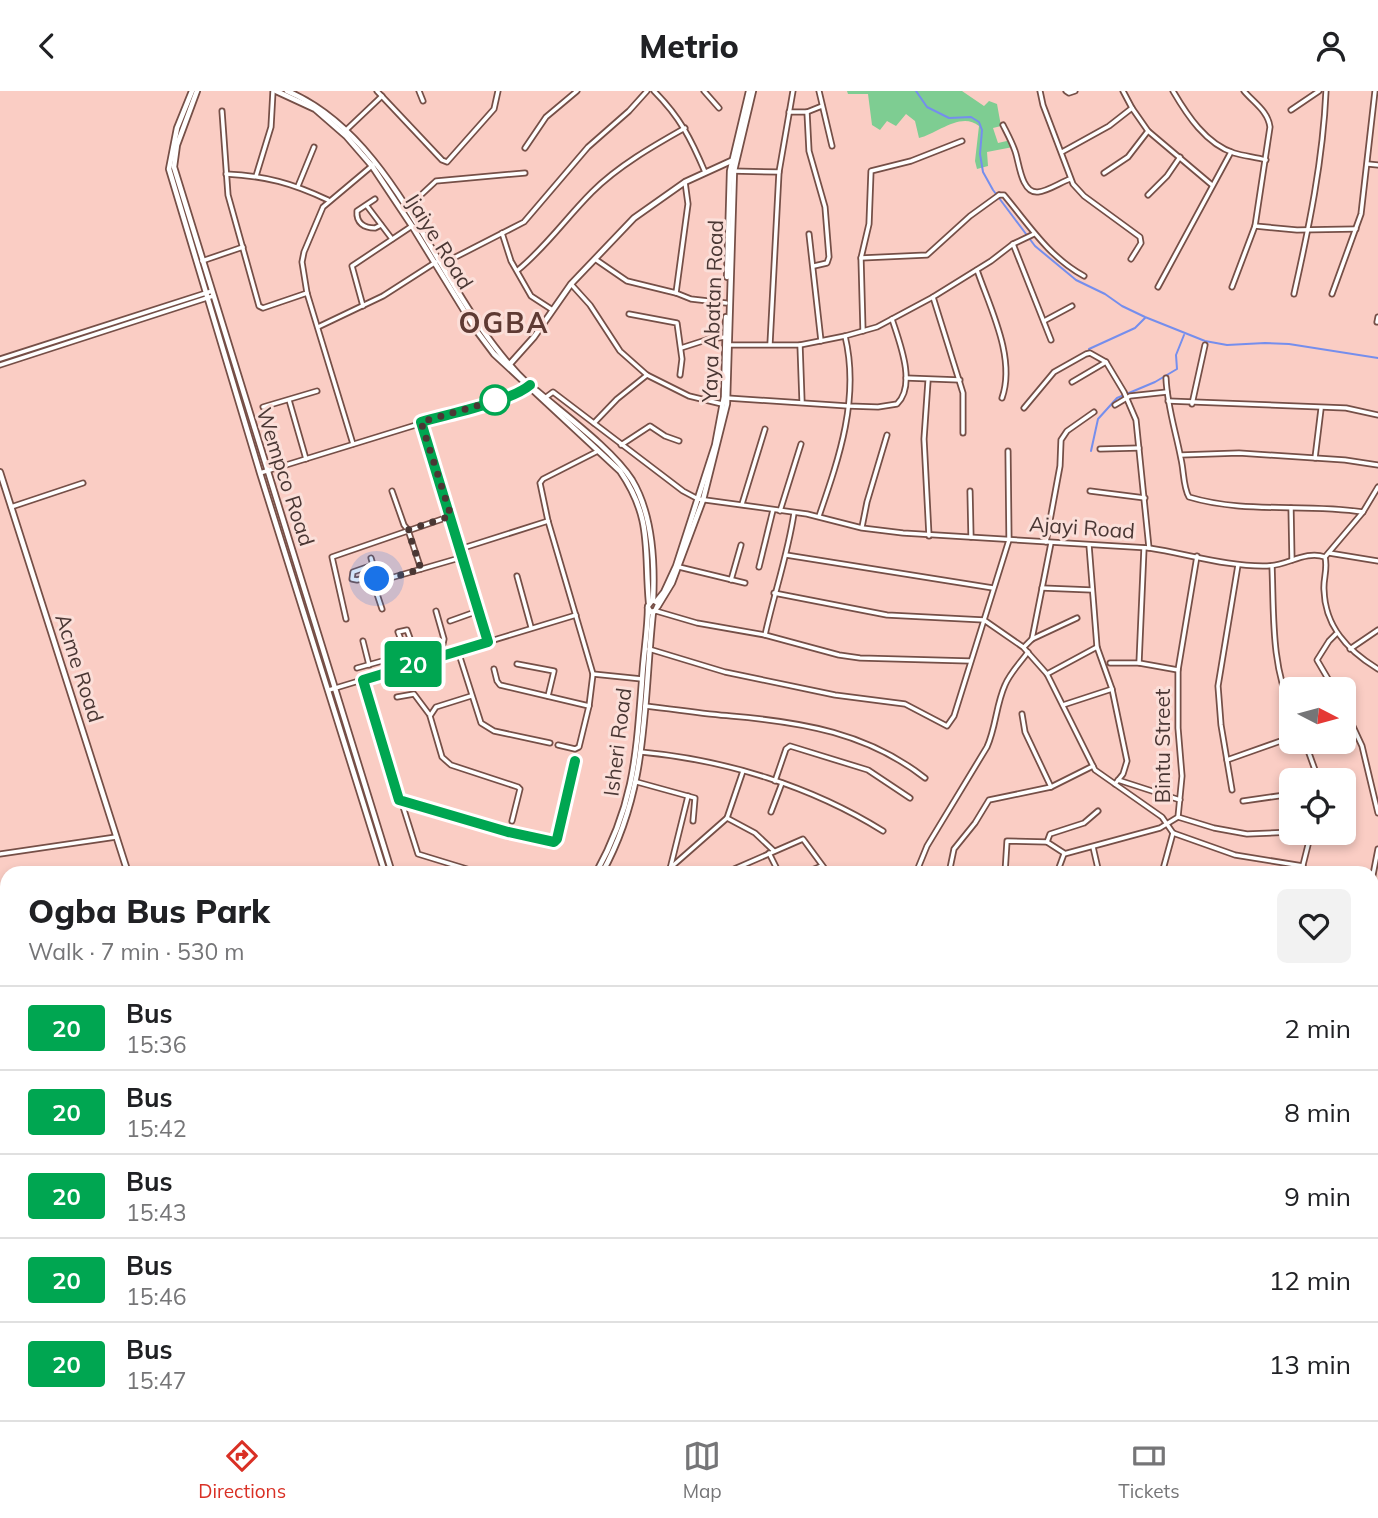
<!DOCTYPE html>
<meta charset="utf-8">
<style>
body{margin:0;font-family:Mulish,sans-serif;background:#f2f2f2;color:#202124;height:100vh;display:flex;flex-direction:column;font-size:26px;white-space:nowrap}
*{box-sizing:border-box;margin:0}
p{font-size:23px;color:#757577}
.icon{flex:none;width:38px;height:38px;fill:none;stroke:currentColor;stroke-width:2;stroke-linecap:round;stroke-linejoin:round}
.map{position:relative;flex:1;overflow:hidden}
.side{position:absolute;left:0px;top:775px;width:1379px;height:555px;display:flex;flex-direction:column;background:#fff;border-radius:21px 21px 0 0;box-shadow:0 4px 10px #0003}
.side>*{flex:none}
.badge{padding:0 14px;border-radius:5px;font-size:24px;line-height:46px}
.needle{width:46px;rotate:96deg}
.fabs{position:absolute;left:1279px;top:586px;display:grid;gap:14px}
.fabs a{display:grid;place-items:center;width:77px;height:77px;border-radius:10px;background:#fff;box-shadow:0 4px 10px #0003;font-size:35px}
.you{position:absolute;width:35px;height:35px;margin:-18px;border:5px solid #fff;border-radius:50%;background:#1a73e8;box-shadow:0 0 0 10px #1a73e833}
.map>.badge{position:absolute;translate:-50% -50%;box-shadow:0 0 0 4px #fff}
.round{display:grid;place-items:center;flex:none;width:74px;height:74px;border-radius:10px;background:#f2f2f2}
.overview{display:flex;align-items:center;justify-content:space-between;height:119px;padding:0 28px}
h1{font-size:33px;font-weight:800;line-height:52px}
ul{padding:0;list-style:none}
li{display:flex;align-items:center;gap:21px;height:84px;padding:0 28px;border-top:2px solid #e0e0e0}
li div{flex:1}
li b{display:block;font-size:26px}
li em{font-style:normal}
li .badge{min-width:77px;font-weight:700;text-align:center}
header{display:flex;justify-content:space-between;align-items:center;height:91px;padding:0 28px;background:#fff;font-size:32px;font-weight:800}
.tab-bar{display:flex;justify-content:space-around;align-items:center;height:98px;border-top:2px solid #e0e0e0;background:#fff;font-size:19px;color:#757577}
.tab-bar a{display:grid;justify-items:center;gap:4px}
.tab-bar .current{color:#d93025}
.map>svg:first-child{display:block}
.green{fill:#7ecd92}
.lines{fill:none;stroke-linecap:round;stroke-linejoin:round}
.stream{stroke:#758eed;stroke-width:2}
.street-casing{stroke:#754f47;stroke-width:7}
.secondary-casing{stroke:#754f47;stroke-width:8}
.street{stroke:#fff;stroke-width:3.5}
.secondary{stroke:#fff;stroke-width:4.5}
.line-casing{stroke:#fff;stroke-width:16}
.line{stroke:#00a651;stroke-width:10}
.walk{stroke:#4a3734;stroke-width:7;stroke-dasharray:0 12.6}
.stop-dot{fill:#fff;stroke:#00a651;stroke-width:3.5}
.labels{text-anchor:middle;stroke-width:6;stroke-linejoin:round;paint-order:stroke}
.street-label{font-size:21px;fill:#4a3734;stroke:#fbdfd9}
.district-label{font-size:28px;font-weight:bold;letter-spacing:2px;fill:#5e3a33;stroke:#fbdfd9}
</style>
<header><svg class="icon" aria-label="back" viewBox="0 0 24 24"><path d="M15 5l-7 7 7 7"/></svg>Metrio<svg class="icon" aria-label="person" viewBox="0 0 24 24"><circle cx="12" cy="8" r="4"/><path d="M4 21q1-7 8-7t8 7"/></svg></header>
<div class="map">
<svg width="1378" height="1329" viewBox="0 0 1378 1329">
<rect width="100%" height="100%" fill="#facdc4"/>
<path class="green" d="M 847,0 L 962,0 L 984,15 L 989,10 L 997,13 L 1001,35 L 993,37 L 998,52 L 1011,49 L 1013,56 L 987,61 L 988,75 L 977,78 L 975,70 L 979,35 C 961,20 937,43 919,47 L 915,30 L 906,23 L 896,35 L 887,30 L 880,39 L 872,34 L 868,3 L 848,3 Z"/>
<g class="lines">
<g class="stream">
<path d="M 916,0 L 927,16 L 949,27 L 971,26 L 979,31 L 982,39 L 980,63 L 983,81 L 993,99 L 1035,155 L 1076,189 L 1105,203 L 1122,215 L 1145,226 L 1205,250 L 1227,254 L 1265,252 L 1289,253 L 1378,267"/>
<path d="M 1089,258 L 1135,237 L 1145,227"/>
<path d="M 1091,360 L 1098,328 L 1117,307 L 1155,291 L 1177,278 L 1176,264 L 1184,244"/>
<path d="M 1372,1140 L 1378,1141"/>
<path d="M 1119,1329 L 1121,1323"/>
</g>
<defs>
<g id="street">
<path d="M 377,0 L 442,69 L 447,71 L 494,18 L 498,0"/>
<path d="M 419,0 L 423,10"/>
<path d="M 654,0 C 680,26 691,48 705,81"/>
<path d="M 704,0 L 719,17"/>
<path d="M 819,0 L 832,55"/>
<path d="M 1040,0 L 1043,14 L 1073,93 L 1084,105 L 1140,146 L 1141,152 L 1131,168"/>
<path d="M 1066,0 L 1069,2 L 1075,0"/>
<path d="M 1173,0 C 1187,24 1206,53 1234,62 C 1244,65 1255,66 1266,69"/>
<path d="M 1132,17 L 1148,40 L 1212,94"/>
<path d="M 1291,19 L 1319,0"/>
<path d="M 222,20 L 228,104 L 259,215 L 263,217 L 307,202"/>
<path d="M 789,21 L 807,21 L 822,15"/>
<path d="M 807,21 L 809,60 L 825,116 L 829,166 L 827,172 L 814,175"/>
<path d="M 1003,34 C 1007,42 1012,51 1015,60 C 1019,70 1021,103 1038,101 C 1048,100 1061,91 1070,88"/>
<path d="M 343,42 L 382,5"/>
<path d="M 525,57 L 546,26 L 577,0"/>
<path d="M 1062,61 L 1109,35 L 1132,17 L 1123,0"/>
<path d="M 1368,73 L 1378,74"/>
<path d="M 732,80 L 779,81"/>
<path d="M 1104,82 L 1128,66 L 1148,40"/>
<path d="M 226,83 C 266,85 292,92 328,109"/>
<path d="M 256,85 L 271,36 L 273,0"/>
<path d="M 298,95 L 314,56"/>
<path d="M 999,104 L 1004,104 C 1029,134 1049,166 1084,185"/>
<path d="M 1148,104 L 1167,85 L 1180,66"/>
<path d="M 375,108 L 357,120 C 356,132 364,137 375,137 L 381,134"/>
<path d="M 367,115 L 392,148"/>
<path d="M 407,117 L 436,90 L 525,82"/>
<path d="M 1255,135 L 1297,139 L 1356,138"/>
<path d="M 502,142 L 511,170 L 531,205 L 551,218"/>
<path d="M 809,143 L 821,250"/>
<path d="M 1013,153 L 1051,249"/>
<path d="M 861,167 L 927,164 L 970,125 L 999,104"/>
<path d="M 595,168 L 627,190 L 676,202 L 688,113 L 685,91"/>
<path d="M 202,170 L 243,156"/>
<path d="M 442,173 L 524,131 L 588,56 L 629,20 L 647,0"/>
<path d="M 518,179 C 546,156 566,127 592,101 C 618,75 653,55 685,37"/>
<path d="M 977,179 C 990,217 1016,267 1002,307"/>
<path d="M 571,193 L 590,214 L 620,260 L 647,284 L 689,305 L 722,313"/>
<path d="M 1158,196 L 1231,61"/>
<path d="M 1232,196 L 1255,135 L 1270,36 C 1268,20 1254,12 1244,0"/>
<path d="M 676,202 L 691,208 L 726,212"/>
<path d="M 1294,203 C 1309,136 1323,69 1326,0"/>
<path d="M 1332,203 L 1361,123 L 1375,0"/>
<path d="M 933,206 L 963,302 L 963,342"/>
<path d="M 363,215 L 352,175 L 412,135"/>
<path d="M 629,223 L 677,232 L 682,268 L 680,284"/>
<path d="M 1044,230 L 1072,215"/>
<path d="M 1377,231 L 1378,226"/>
<path d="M 318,236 L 383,205 L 436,171"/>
<path d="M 863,240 L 861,167 L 869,133 L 871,80 L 911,70 L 962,50"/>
<path d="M 770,253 L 779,81 L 793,0"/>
<path d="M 728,254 L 800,254 L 845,245 L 877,236 L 933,206 L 991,170 L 1013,153 L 1034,143"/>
<path d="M 800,254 L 802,310"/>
<path d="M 681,257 L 709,248 L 726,246"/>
<path d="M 0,268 L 212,200"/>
<path d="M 0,274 L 213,205"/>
<path d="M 906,287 L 960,289"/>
<path d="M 1166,287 C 1167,315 1176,341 1181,368 C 1184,380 1183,396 1189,406 C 1245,423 1305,412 1363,421"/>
<path d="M 928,290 L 924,348 L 929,445"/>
<path d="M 1072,291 L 1106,271"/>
<path d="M 545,307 L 553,301 L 683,400 L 698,408 L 807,423 L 862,437 L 903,442 L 1149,457 C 1188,463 1228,476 1267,475 C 1287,475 1305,459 1325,466 C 1328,478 1323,488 1324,499 C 1325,536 1348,560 1378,578"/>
<path d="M 727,307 L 848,315 L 878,316 L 897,313 C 917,294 899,250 892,228"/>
<path d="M 289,309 L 306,368"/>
<path d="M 1168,310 L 1346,317 L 1378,324"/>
<path d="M 1192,313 L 1205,254"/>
<path d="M 1115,314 L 1130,305 L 1167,301"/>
<path d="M 263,316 L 317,300"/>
<path d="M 1024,317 L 1054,281 L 1086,263 L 1090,262 L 1106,271 L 1124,301 L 1136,329 L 1149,457"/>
<path d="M 421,331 L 487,550"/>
<path d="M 594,332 L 617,308 L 647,284"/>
<path d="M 353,353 L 307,202 L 302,171 L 304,161 L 323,116 L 373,74"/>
<path d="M 621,354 L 650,335 L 665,345 L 679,350"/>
<path d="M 1100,358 L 1139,357"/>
<path d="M 1181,364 L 1239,362 L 1345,369 L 1378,374"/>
<path d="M 1315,367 L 1321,318"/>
<path d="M 260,382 L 497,309 L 523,299 L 530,294"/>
<path d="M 392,400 L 404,434 L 408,439 L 421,478"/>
<path d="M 970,400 L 971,446"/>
<path d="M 1090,400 L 1145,407"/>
<path d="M 742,413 L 765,338"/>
<path d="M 11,416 L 83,392"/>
<path d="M 1291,417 L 1292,469"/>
<path d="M 780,420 L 801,353"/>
<path d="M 819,425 C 839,367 860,307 845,245"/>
<path d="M 862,436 L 867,411 L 887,344"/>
<path d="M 1046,451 L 1060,375 L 1061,349 L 1067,340 L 1094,321"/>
<path d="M 1089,454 L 1097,556 L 1112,598 L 1127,670 L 1123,683 L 1115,693"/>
<path d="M 460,458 L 548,430"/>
<path d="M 1329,462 L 1378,470"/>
<path d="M 786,464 L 993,497"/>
<path d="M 1325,466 L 1363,421 L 1378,396"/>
<path d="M 371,467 L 377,488 L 380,490 L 456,468"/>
<path d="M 373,474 L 353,481 L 352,488 L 357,489 L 376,484"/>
<path d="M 1272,475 C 1274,525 1271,574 1292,620"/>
<path d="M 679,476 L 745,492"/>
<path d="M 759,476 L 773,419"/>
<path d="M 517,485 L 531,536"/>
<path d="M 731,489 L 741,454"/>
<path d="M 380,490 L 381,494 L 376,500 L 382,518"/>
<path d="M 1042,497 L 1092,499"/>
<path d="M 774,502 L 887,524 L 984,529 L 1023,556 L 1047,583 L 1095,679 L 1162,726 L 1173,742"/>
<path d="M 656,520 L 697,532 L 765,544 L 839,564 L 860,567 L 970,570"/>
<path d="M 346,528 L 332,466 L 451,425"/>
<path d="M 450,530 L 478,520"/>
<path d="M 765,544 C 774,503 788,463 794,422"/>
<path d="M 1032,548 L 1051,452"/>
<path d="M 363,550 L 369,574"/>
<path d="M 1024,556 L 1032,548 L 1077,527"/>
<path d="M 649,558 L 725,581 L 835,604 L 905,613 L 947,635 L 954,625 L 1009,449 L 1008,360"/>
<path d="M 1350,558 L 1378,539"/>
<path d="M 458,560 L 481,632 L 494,640 L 550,652"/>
<path d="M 407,564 L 398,541 L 407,539 L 415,561"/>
<path d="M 1110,572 L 1139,572 L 1178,579"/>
<path d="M 1139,572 L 1144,457"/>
<path d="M 517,573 L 554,580 L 548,605"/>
<path d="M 357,577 L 443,553 L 444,548 L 436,520"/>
<path d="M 494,578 L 497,590 L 500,594 L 589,615"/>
<path d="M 593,583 L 642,588"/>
<path d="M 1047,583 L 1097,556"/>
<path d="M 363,589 L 418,763 L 480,782"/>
<path d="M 1334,598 L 1317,569 L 1329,550 L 1336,543"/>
<path d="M 329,599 L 576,524"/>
<path d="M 471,605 L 436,616 L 430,625 L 442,666 L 451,674 L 518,696 L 520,698 L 512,730"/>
<path d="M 397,606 L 414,603 L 429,623"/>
<path d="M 1063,614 L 1112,598"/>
<path d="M 645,615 C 674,618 702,623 731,625 C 802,631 868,642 925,687"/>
<path d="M 1344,616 L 1362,655 L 1378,722"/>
<path d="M 1022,623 L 1025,641 L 1051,696"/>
<path d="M 1305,651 L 1319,690"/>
<path d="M 558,654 L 575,658 L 579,656 L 589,615 L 593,583 L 548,430 L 540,392 L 543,388 L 598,360"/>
<path d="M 641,661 C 726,669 811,695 883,740"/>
<path d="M 1227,669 L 1292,646"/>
<path d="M 1118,689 L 1180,709"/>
<path d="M 775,690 L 786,658 L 790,655 L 868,679 L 910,707"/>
<path d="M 637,691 L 695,707 L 693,730"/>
<path d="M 1232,699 L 1221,634 L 1218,595 L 1238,474"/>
<path d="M 399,709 L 508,741 L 554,751 L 557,748 L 575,670"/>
<path d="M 1243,710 L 1292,703"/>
<path d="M 771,721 L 782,692"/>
<path d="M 1178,726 L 1214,737 L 1247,743 L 1292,741"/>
<path d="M 727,727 L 755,742 L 774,760"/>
<path d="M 1173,742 L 1235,764 L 1303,775"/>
<path d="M 1301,742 L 1311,743"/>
<path d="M 1047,751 L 1050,743 L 1084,732 L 1098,720"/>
<path d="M 1093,756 L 1099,782"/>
<path d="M 769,762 L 779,782"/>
<path d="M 0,763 L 116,746"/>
<path d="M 1064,763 L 1160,737 L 1178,726 L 1182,685 L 1178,637 L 1178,579 L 1197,465"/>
<path d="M 669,778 L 727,727 L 743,680"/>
<path d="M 669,782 L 688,705"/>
<path d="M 725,782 L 803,748 L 828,782"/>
<path d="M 804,782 L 822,775"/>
<path d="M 916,782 L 927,755 L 987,656 C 996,636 996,614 1005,594 C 1010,582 1020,572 1028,561"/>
<path d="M 949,782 L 954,758 L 975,732 L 989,709 L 1051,696 L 1093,675"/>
<path d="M 1005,782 L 1007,750 L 1047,751 L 1064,762"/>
<path d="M 1057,782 L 1064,763"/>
<path d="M 1162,782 L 1173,742"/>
<path d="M 1301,782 L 1311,742"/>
<path d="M 1372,789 L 1378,758"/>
<path d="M 1372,870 L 1378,871"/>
<path d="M 1372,942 L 1378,930"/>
<path d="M 0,959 L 7,938"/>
<path d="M 1372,985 L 1378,986"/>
<path d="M 1372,1035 L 1378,1036"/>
<path d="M 1372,1071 L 1378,1040"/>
<path d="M 0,1103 L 7,1103"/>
<path d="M 1375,1175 L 1378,1226"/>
<path d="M 1372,1252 L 1378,1252"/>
<path d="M 0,1281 L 7,1286"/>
<path d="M 0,1282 L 7,1155"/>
<path d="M 1372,1305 L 1378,1305"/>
<path d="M 199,1323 L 200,1329"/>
<path d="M 298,1323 L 320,1329"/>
<path d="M 456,1323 L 467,1329"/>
<path d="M 576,1323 L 582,1329"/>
<path d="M 762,1323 L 768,1329"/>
<path d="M 891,1323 L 894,1329"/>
<path d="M 953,1323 L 954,1329"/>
<path d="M 997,1323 L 998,1329"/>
<path d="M 1008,1323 L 1008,1329"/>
<path d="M 1185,1323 L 1188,1329"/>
<path d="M 1238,1323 L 1241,1329"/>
<path d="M 1294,1323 L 1297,1329"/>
<path d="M 1345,1323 L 1345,1329"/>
<path d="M 280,1329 L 283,1323"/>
<path d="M 326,1329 L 327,1323"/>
<path d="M 481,1329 L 484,1323"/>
<path d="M 627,1329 L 632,1323"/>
<path d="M 635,1329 L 641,1323"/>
<path d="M 713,1329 L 718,1323"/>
<path d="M 1058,1329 L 1058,1323"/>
</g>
<g id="secondary">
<path d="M 192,0 L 177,37 L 169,78 L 260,382 L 385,782"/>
<path d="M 197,0 L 177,54 L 174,76 L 392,782"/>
<path d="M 276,0 L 315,18 L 346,45 L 372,75 L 412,135 L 476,239 L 494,263 L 620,380 C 653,428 644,459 649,512"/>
<path d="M 287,0 C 403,49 440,212 530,295"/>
<path d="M 727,186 L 730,80 L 749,0"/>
<path d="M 509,274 L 534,246 L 571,193 L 634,127 L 685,91 L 731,70"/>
<path d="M 537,300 C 565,324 613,359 632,389 C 653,424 655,470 653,510"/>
<path d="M 0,381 L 128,782"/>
<path d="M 656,511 L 664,501 L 676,475 L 715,354 L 724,306 L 726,226"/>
<path d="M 658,515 L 672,492 L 703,409 L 727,313 L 734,80 L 753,0"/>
<path d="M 648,517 L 651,521 L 655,520 L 658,514"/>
<path d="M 596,782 C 634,713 636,666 642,590 C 643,565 648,540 648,515 L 651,511"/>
<path d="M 602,782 C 649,697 643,615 653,521"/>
<path d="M 0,1029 L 7,1034"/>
<path d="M 0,1034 L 7,1039"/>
<path d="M 825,1323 L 829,1329"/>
<path d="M 830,1323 L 835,1329"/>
</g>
</defs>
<use href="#street" class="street-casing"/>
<use href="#secondary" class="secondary-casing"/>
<use href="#street" class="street"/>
<use href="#secondary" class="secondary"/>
</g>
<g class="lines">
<defs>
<path id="line" d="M 530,294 C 510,311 448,323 421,331 L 488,551 L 363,589 L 399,709 L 508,741 L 554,751 L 557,748 L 575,670"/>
</defs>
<use href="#line" class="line-casing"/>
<use href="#line" class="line"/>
<path class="walk" d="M 377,488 L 380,490 L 421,478 L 408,439 L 451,425 L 421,331 L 497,309 L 495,309"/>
</g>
<circle class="stop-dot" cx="495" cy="309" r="14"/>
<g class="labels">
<g class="street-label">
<text transform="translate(439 151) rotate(58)" y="7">Ijaiye Road</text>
<text transform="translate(713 220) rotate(-88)" y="7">Yaya Abatan Road</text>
<text transform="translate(285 386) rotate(72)" y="7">Wempco Road</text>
<text transform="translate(1082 437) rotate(4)" y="7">Ajayi Road</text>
<text transform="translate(79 577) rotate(72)" y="7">Acme Road</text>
<text transform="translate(618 651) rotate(-83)" y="7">Isheri Road</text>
<text transform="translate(1163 655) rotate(-90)" y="7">Bintu Street</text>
</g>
<g class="district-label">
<text x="504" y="242">OGBA</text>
</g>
</g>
</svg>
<div class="fabs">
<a><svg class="needle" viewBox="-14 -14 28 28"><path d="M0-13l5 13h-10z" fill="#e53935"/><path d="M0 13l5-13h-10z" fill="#757577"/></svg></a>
<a><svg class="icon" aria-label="locate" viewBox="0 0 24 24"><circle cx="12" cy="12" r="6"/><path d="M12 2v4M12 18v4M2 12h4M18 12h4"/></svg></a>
</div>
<div class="you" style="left:377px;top:488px"></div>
<b class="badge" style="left:413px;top:573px;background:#00a651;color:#fff">20</b>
<section class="side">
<div class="overview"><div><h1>Ogba Bus Park</h1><p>Walk · 7 min · 530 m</p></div><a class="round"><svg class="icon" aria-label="heart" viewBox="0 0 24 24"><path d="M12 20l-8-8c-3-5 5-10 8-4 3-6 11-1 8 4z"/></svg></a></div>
<ul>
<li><span class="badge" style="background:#00a651;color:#fff">20</span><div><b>Bus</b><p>15:36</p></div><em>2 min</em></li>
<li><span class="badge" style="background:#00a651;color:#fff">20</span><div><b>Bus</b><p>15:42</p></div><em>8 min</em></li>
<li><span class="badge" style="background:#00a651;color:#fff">20</span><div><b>Bus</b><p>15:43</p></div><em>9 min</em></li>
<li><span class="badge" style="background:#00a651;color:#fff">20</span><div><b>Bus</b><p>15:46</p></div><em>12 min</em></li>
<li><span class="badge" style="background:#00a651;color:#fff">20</span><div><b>Bus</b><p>15:47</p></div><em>13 min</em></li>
</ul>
</section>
</div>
<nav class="tab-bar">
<a class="current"><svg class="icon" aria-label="directions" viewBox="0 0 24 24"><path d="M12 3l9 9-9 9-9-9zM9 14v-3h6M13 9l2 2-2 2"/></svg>Directions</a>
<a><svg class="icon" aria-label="map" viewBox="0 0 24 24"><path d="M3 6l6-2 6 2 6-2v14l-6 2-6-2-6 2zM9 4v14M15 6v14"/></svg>Map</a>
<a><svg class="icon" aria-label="tickets" viewBox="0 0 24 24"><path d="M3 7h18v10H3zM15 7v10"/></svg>Tickets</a>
</nav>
